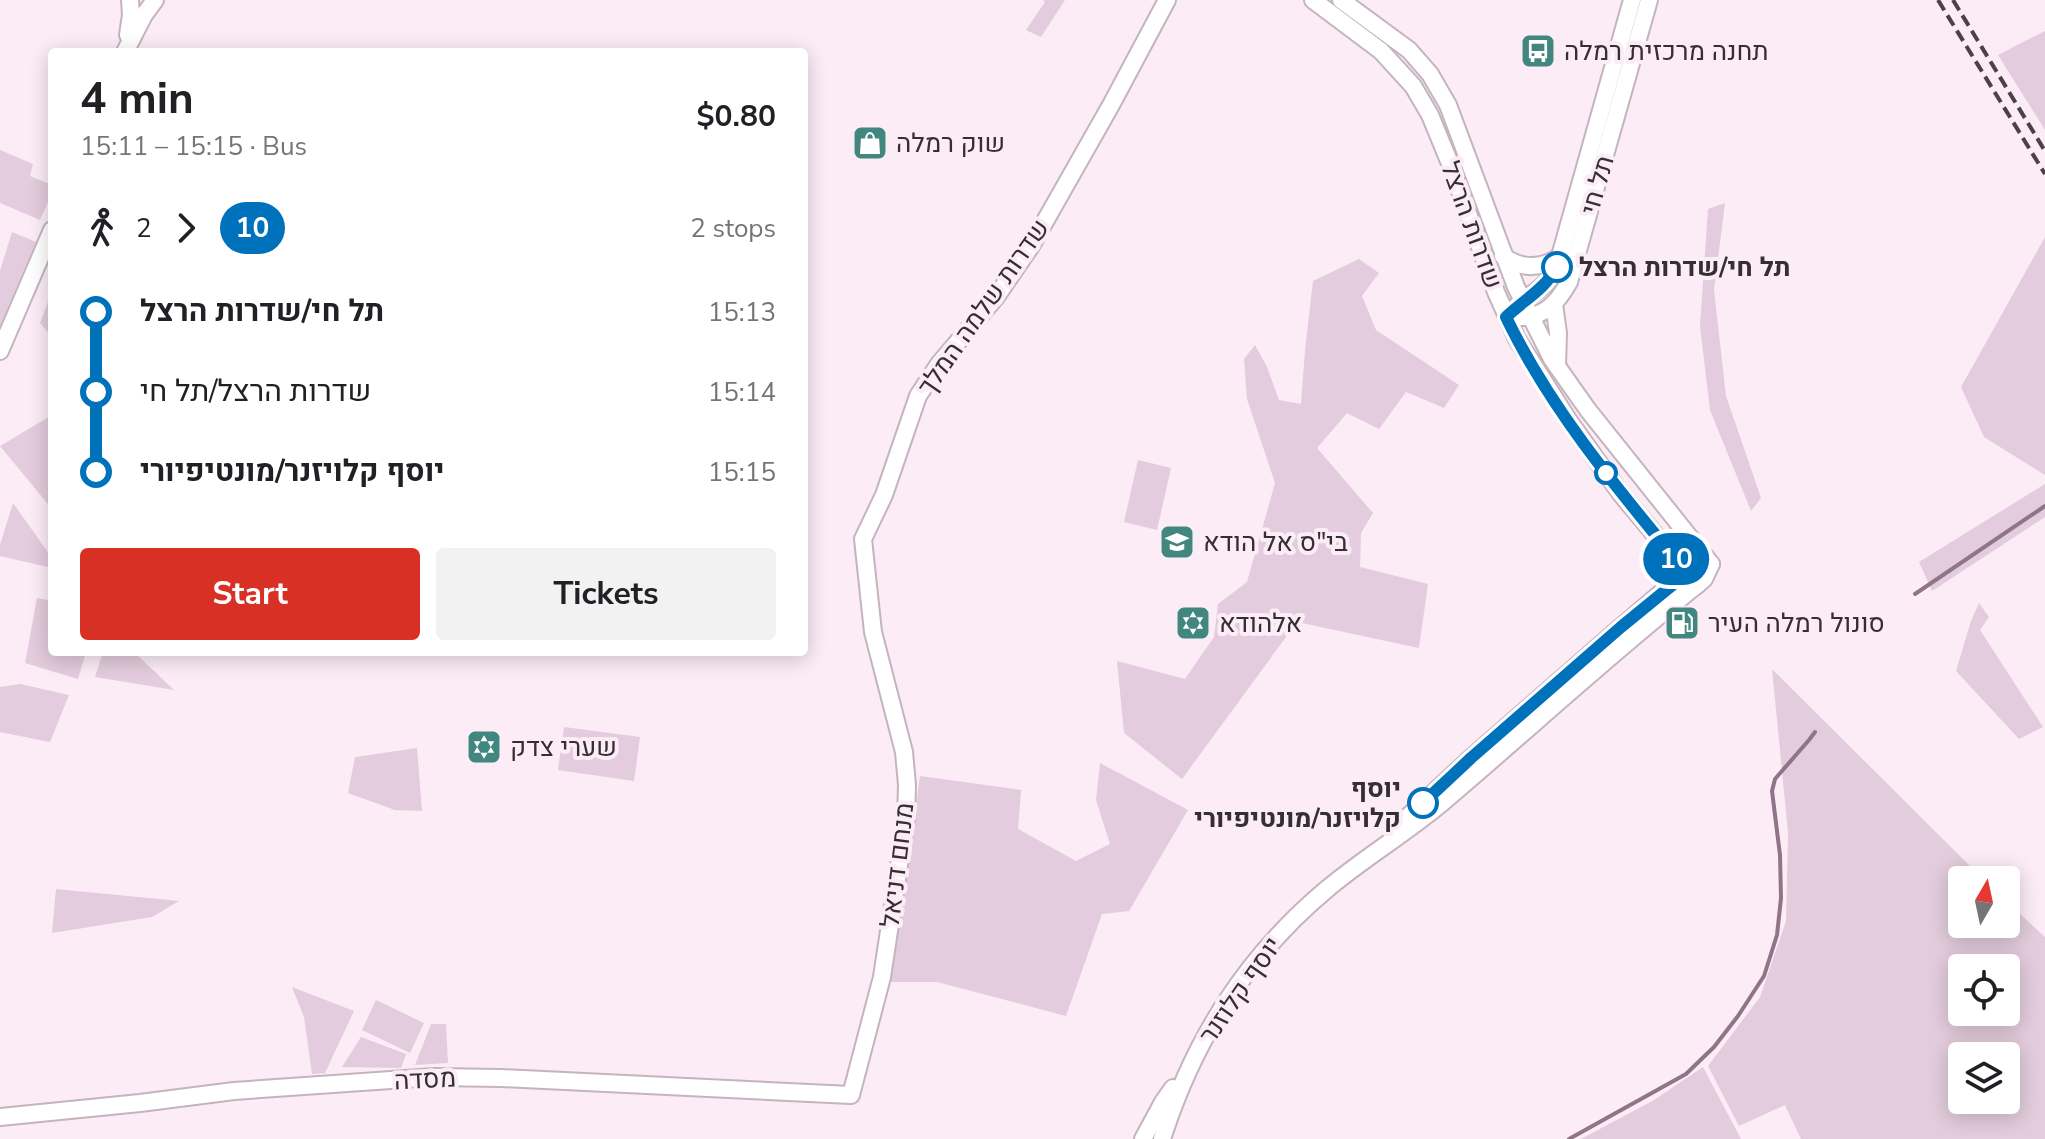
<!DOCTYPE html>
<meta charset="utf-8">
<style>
body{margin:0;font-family:"Nunito Sans",Heebo,sans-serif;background:#f2f2f2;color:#202124;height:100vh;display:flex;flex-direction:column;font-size:30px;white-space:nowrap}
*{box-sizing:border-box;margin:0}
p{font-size:26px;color:#757577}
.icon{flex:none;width:44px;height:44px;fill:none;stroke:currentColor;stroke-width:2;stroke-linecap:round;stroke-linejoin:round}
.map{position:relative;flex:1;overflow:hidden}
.side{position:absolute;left:48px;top:48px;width:760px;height:608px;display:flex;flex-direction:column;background:#fff;border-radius:8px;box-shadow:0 4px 20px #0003}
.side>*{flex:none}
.badge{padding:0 16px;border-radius:26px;font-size:28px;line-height:52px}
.needle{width:52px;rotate:9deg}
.tools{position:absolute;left:1948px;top:866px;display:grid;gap:16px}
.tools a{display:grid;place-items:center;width:72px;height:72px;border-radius:8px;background:#fff;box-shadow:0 4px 20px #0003;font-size:40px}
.map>.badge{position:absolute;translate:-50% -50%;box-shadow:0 0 0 4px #fff}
.legs{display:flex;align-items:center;gap:12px;height:88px;padding:0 32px;font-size:26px}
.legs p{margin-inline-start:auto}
.summary{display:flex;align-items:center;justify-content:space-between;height:136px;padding:0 32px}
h1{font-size:44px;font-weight:700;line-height:60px}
.primary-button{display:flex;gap:16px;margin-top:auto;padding:16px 32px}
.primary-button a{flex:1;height:92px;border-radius:8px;background:#d93025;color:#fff;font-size:32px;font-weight:700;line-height:92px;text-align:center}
.primary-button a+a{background:#f2f2f2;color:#202124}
ul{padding:0 32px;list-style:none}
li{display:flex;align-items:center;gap:28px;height:80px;font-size:30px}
li i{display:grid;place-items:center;width:12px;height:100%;margin:0 10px;background:currentColor}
li i::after{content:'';width:20px;height:20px;margin:-10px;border:6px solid;border-radius:50%;background:#fff}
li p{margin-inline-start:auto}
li:first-child i{background:linear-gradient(#0000 50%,currentColor 0)}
li:last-child i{background:linear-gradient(currentColor 50%,#0000 0)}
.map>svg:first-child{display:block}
.green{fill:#e3ccdd;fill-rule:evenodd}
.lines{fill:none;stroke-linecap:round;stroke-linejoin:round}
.stream{stroke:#907588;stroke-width:4}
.secondary-casing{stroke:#c3b4bf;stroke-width:20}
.secondary{stroke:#fff;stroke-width:16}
.rail{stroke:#494348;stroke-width:4;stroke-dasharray:12 6;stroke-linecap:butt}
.line-1-casing{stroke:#fff;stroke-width:18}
.line-1{stroke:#0072bc;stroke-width:12}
.stop-1-dot{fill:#fff;stroke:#0072bc;stroke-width:4}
.labels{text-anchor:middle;stroke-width:8;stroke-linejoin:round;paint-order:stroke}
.poi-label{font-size:26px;fill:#342f33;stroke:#fbecf6;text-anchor:start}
.street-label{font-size:26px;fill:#342f33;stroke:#fbecf6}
.stop-label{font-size:26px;font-weight:bold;fill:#342f33;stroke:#fbecf6;text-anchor:start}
</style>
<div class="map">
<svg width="2045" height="1139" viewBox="0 0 2045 1139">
<rect width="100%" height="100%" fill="#fbecf6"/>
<g class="green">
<path d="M 1043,0 L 1065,0 L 1041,37 L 1026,30 L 1045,2 Z"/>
<path d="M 2045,31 L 2045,130 L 1998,55 Z"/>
<path d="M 0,150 L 33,164 L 30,176 L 52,185 L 52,193 L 40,220 L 0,203 Z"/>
<path d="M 1725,203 L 1714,290 L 1726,396 L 1761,498 L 1751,511 L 1710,410 L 1700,326 L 1708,209 Z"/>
<path d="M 12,232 L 36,242 L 0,326 L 0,271 Z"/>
<path d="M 2045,237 L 2045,475 L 1984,437 L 1961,387 Z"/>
<path d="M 1359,259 L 1379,273 L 1362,296 L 1376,330 L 1459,385 L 1444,408 L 1406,392 L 1379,429 L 1347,413 L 1317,448 L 1373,513 L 1361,533 L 1360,567 L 1428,584 L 1419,648 L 1297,622 L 1182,779 L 1124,733 L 1117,661 L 1185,679 L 1214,637 L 1218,604 L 1247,582 L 1275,483 L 1247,399 L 1244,359 L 1255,345 L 1267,367 L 1279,400 L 1301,404 L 1305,350 L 1313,281 Z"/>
<path d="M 52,291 L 52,337 L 40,323 Z"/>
<path d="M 52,415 L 52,509 L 0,446 Z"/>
<path d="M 1138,460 L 1171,468 L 1157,530 L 1124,522 Z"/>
<path d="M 2045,484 L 2045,517 L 1932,591 L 1919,562 Z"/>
<path d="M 13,503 L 52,558 L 52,568 L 0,556 L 0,545 Z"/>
<path d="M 37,598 L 52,601 L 52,652 L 86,652 L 78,679 L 25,663 Z"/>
<path d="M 1979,603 L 1989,617 L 1980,630 L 2043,727 L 2019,739 L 1956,671 L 1971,621 Z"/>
<path d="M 103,652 L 134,652 L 174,690 L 95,677 Z"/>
<path d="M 1772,669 L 1984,880 L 1962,880 L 1962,924 L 2006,924 L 2006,901 L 2045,937 L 2045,1139 L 1801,1139 L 1785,1105 L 1739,1126 L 1708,1066 L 1760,997 L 1786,921 L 1788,832 ZM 1962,968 L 2006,968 L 2006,1012 L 1962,1012 ZM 1962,1056 L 2006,1056 L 2006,1100 L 1962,1100 Z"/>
<path d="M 20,684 L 69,695 L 50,742 L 0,732 L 0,687 Z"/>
<path d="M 564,727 L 640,737 L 634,781 L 558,770 Z"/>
<path d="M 417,748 L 422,811 L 395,810 L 348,793 L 355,757 Z"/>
<path d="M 1100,763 L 1188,810 L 1129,911 L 1102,914 L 1066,1016 L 937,982 L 889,982 L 895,951 L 920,776 L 1021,790 L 1018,829 L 1076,861 L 1110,844 L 1096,800 Z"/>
<path d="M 56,889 L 179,901 L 152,917 L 52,933 Z"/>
<path d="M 292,987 L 354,1011 L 325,1073 L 312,1074 L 304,1017 Z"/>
<path d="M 376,1000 L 424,1023 L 410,1053 L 362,1030 Z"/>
<path d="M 431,1024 L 446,1024 L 448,1063 L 415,1065 Z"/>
<path d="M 361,1037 L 406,1054 L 401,1068 L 342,1067 Z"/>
<path d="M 1703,1067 L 1741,1139 L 1581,1139 L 1654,1100 Z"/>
</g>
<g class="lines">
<g class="stream">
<path d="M 1915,594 L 2045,506"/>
<path d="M 1569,1139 L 1686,1074 L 1714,1047 L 1738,1016 L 1764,976 L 1777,935 L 1781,898 L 1780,855 L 1772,791 L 1775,779 L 1809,740 L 1815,732"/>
</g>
<defs>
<g id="secondary">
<path d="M 1313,0 L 1381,51 L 1413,86 L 1430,115 L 1451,166 L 1496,292 L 1517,339 L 1569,421 L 1621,494 L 1697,585"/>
<path d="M 1341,0 L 1409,50 L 1430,74 L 1448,105 L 1516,287 L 1552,359 L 1588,410 L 1711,564"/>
<path d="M 128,35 L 131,15 L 130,0"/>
<path d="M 125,52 L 144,15 L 155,0"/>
<path d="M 1503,256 C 1522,270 1542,269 1561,256"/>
<path d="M 1554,304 L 1558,333 L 1557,366"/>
<path d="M 1517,306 C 1534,291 1544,290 1557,267 L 1632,0"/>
<path d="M 1520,317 C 1544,318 1558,302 1569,282 L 1649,0"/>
<path d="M 0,351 L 52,230"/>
<path d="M 1401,823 L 1471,758 L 1621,627 L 1673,583 L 1694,569"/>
<path d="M 0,1117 L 140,1103 L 234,1091 L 434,1077 L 501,1078 L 851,1095 L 882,977 L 906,819 L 907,785 L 904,752 L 873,632 L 863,539 L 884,495 L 918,396 L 939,364 L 996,297 L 1031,246 L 1111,105 L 1167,0"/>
<path d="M 1143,1139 L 1163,1102 L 1173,1088"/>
<path d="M 1162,1139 C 1194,1039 1246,957 1327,889 C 1364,858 1406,833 1443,802 C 1528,730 1610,654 1697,585 L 1704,579 L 1711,564"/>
</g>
</defs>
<use href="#secondary" class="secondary-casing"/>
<use href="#secondary" class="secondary"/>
<g class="rail">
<path d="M 1938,0 L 2045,174"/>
<path d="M 1953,0 L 2045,151"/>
</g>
</g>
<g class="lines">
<defs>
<path id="line-1" d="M 1423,803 L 1471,758 L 1621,627 L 1687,573 C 1621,493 1551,411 1506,317 C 1524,300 1545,289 1557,267"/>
</defs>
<use href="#line-1" class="line-1-casing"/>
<use href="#line-1" class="line-1"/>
</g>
<defs>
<symbol id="bus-square" viewBox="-11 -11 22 22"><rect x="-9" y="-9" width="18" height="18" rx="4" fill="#418780" stroke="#fbecf6"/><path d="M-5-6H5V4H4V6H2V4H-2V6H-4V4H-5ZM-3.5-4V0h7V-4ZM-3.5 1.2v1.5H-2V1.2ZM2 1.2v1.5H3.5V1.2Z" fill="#fff"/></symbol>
<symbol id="shop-square" viewBox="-11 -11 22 22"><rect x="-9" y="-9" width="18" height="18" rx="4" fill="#418780" stroke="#fbecf6"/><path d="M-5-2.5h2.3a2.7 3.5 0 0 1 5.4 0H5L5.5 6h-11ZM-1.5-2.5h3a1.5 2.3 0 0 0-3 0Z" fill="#fff"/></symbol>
<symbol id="school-square" viewBox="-11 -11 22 22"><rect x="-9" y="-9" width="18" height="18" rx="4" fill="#418780" stroke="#fbecf6"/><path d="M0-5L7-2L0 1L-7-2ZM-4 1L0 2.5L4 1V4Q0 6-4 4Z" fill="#fff"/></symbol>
<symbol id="synagogue-square" viewBox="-11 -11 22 22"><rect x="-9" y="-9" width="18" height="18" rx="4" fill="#418780" stroke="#fbecf6"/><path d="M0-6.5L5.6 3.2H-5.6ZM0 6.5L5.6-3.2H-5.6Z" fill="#fff"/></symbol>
<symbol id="fuel-square" viewBox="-11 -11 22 22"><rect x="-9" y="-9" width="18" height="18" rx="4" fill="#418780" stroke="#fbecf6"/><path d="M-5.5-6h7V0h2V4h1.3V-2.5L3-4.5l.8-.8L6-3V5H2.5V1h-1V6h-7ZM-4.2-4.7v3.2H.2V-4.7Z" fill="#fff"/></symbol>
</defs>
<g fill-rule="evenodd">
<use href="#bus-square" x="1518" y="31" width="40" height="40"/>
<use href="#shop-square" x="850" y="123" width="40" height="40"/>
<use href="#school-square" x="1157" y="522" width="40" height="40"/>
<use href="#synagogue-square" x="1173" y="603" width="40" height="40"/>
<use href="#fuel-square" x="1662" y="603" width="40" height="40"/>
<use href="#synagogue-square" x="464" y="727" width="40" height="40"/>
</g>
<g class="stop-1-dot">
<circle cx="1557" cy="267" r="14"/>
<circle cx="1606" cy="473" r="10"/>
<circle cx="1423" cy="803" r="14"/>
</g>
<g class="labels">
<g class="poi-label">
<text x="1564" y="60">תחנה מרכזית רמלה</text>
<text x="896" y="152">שוק רמלה</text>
<text x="1203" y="551">בי"ס אל הודא</text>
<text x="1219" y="632">אלהודא</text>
<text x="1708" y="632">סונול רמלה העיר</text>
<text x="510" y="756">שערי צדק</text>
</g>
<g class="street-label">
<text transform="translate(1597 185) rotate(-74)" y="9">תל חי</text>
<text transform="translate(1472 225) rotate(70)" y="9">שדרות הרצל</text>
<text transform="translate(983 307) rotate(-55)" y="9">שדרות שלמה המלך</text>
<text transform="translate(897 865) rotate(-83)" y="9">מנחם דניאל</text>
<text transform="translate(1240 990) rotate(-55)" y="9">יוסף קלוזנר</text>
<text transform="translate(425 1079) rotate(-3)" y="9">מסדה</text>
</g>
<g class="stop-label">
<text x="1579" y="276">תל חי/שדרות הרצל</text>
<text x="1401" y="797" text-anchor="end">יוסף<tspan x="1401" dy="30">קלויזנר/מונטיפיורי</tspan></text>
</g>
</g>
</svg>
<div class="tools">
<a><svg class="needle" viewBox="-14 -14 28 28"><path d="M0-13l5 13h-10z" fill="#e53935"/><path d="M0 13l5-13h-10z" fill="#757577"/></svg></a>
<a><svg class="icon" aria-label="locate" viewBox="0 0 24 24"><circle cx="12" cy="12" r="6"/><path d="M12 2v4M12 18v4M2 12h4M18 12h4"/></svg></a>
<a><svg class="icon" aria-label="layers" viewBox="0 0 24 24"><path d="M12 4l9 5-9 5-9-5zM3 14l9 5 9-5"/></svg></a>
</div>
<b class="badge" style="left:1676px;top:559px;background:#0072bc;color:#fff">10</b>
<section class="side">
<div class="summary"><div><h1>4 min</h1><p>15:11 – 15:15 · Bus</p></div><b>$0.80</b></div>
<div class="legs"><svg class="icon" aria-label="walk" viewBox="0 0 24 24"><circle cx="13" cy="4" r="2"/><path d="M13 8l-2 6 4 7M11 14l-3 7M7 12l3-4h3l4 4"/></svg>2<svg class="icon" aria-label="forward" viewBox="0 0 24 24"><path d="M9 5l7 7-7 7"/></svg><b class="badge" style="background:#0072bc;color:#fff">10</b><p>2 stops</p></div>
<ul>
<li><i style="color:#0072bc"></i><b>תל חי/שדרות הרצל</b><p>15:13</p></li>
<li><i style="color:#0072bc"></i><span>שדרות הרצל/תל חי</span><p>15:14</p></li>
<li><i style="color:#0072bc"></i><b>יוסף קלויזנר/מונטיפיורי</b><p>15:15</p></li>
</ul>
<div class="primary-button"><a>Start</a><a>Tickets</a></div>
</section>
</div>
